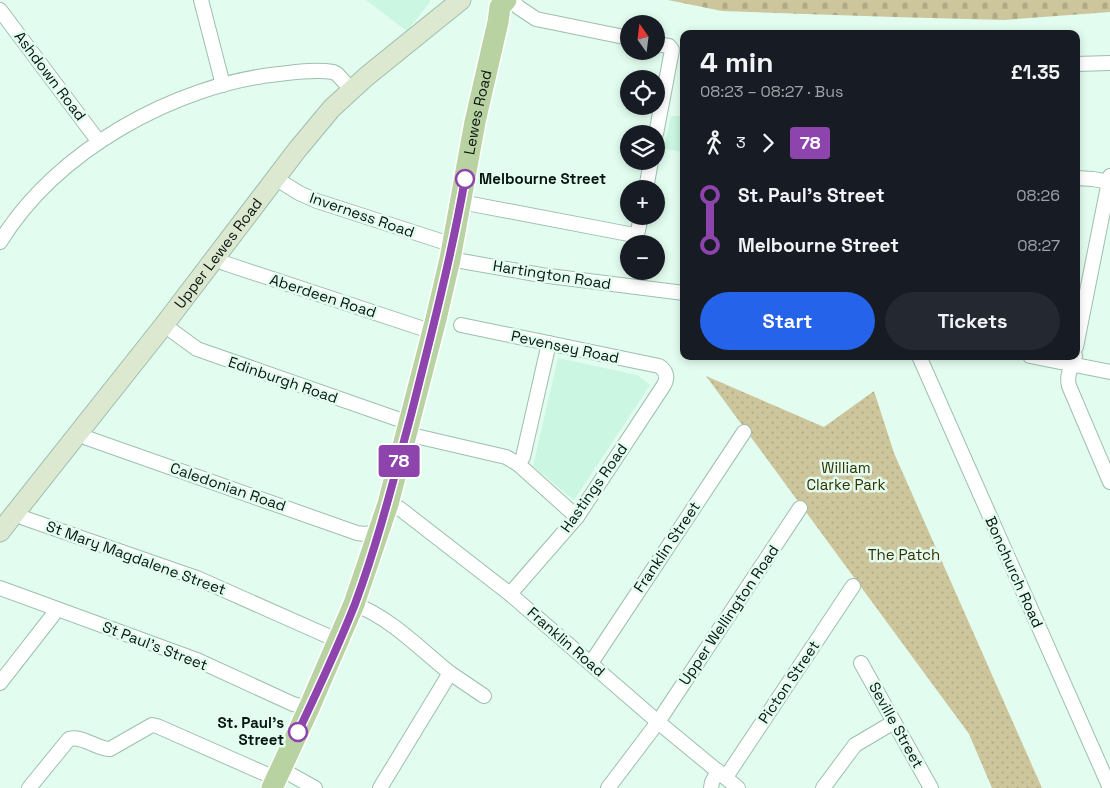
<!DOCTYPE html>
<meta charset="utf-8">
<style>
body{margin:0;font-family:"Space Grotesk",sans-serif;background:#242831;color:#f1f3f6;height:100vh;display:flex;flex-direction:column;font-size:19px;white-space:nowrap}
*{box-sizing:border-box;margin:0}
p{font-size:16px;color:#9ea1a6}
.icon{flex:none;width:28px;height:28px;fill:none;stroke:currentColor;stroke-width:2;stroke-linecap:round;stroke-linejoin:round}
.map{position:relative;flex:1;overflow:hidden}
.panel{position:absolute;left:680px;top:30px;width:400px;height:330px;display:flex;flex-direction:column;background:#171b24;border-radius:10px;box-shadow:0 2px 8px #0003}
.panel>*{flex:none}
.badge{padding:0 10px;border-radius:4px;font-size:18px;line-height:32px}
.needle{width:32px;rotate:346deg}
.controls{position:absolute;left:620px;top:15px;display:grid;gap:10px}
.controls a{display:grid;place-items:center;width:45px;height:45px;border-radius:50%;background:#171b24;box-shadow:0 2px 8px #0003;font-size:25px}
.map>.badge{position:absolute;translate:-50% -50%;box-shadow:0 0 0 2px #fff}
.legs{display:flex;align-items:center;gap:8px;height:55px;padding:0 20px;font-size:16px}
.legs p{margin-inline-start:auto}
.headline{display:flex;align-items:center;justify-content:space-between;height:85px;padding:0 20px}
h1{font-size:28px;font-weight:800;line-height:38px}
.primary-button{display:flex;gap:10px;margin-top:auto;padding:10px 20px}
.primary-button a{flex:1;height:58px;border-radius:30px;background:#2563eb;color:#fff;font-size:20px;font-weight:800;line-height:58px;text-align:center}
.primary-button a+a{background:#242831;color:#f1f3f6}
ul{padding:0 20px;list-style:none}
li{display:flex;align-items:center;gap:18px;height:50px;font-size:19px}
li i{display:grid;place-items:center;width:8px;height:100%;margin:0 6px;background:currentColor}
li i::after{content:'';width:12px;height:12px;margin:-6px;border:4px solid;border-radius:50%;background:#171b24}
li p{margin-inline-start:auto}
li:first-child i{background:linear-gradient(#0000 50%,currentColor 0)}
li:last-child i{background:linear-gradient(currentColor 50%,#0000 0)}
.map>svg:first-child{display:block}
.built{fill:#cbf6e1}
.grass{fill:url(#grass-dots)}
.cemetery{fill:url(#cemetery-stones)}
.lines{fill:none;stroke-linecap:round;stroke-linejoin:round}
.street-casing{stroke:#9dbfae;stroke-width:16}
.secondary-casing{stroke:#9dbfae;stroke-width:21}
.primary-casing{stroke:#fff;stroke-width:24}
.street{stroke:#fff;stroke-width:14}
.secondary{stroke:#dce8d0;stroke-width:19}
.primary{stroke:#b9d2a2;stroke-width:21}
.line-1-casing{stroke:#fff;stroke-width:11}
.line-1{stroke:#8e44ad;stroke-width:8}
.stop-1-dot{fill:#fff;stroke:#8e44ad;stroke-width:2.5}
.labels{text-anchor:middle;stroke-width:5;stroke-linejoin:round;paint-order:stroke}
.street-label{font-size:15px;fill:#08140f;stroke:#e2fdef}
.stop-label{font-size:15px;font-weight:bold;fill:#08140f;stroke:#e2fdef;text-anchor:start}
.park-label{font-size:15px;fill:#372f00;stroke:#e2fdef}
</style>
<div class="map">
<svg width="1110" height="788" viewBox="0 0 1110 788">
<defs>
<pattern id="grass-dots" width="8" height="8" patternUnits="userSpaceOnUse" patternTransform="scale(1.25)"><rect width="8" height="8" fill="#cdc69c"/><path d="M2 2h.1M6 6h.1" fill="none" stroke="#afa985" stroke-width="1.8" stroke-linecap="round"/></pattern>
<pattern id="cemetery-stones" width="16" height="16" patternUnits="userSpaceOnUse" patternTransform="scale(1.25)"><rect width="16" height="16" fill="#cdc69c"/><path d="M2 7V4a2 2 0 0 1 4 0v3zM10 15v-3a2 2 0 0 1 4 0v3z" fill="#afa985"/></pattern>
</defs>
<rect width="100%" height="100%" fill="#e2fdef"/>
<g class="built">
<path d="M 366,0 L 430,0 L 430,2 L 407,31 Z"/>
<path d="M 671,116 L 684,116 L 684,152 L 664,149 Z"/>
<path d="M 558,358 L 637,375 L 650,385 L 574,500 L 533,466 Z"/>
</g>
<path class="grass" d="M 706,376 L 824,427 L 874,391 L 894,453 L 1042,788 L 992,788 L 969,734 Z"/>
<path class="cemetery" d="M 668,0 L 1110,0 L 1110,12 L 1004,20 L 893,17 L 722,11 Z"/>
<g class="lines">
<defs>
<g id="street">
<path d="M 201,0 L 223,85"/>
<path d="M 513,0 L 518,7 L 536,19 L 629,38"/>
<path d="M 0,10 L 99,142"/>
<path d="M 1076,64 L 1110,63"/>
<path d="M 656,134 L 672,50 L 669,46 L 656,44"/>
<path d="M 275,178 L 299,193 L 317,201 L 453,245"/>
<path d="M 1076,178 L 1093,179 L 1109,182"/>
<path d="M 646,189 L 651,161"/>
<path d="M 461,202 L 634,235 L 638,231 L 641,216"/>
<path d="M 0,242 C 56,151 174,85 279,74 C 296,72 316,69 333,72 L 337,74 L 351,89"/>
<path d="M 215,258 L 224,263 L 433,332"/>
<path d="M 450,259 L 541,275 L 684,293"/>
<path d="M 164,325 L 197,349 L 409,423"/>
<path d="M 461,325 L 659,366 C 667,371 668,378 664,385 L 577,517 L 510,594"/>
<path d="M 1076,347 L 1110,176"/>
<path d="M 919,356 L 1110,788"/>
<path d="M 1030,356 L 1110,372"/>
<path d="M 1075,356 C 1072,369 1066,373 1069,386 L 1110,482"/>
<path d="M 79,432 L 87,438 L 357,533 L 365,534 L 379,532"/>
<path d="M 407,434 L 506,457 L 518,464 L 577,517"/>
<path d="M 518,464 L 523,457 L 549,343"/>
<path d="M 388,504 L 399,508 L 510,594 L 658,722 L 738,788"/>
<path d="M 16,512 L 24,518 L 197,578 L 339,641"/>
<path d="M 0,588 L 197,660 L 293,704 L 309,708"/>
<path d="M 354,604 C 391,618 420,649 450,673 L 380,788"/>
<path d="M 591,663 L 744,432"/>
<path d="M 861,663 L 931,788"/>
<path d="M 450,673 L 484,696"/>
<path d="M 0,683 L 53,615 L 55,610"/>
<path d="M 281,769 L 315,788"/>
<path d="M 726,777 L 853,586"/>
<path d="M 29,788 L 69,739 C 83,735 96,749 110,749 L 152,725 L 157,726 L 277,779"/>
<path d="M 608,788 L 658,722 L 800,508"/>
<path d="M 711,788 L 712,782 L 718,771"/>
<path d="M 823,788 L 855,745 L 894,722"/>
</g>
<g id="secondary">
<path id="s1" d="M 0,532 L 164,325 L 297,150 L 332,108 L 367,76 L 461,0"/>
</g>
<g id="primary">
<path id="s2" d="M 272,788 L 309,708 L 354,604 L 388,504 L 436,319 L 450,259 L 475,122 L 498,22 L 500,7 L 506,0"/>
</g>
</defs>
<use href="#street" class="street-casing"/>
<use href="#secondary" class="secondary-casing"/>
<use href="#primary" class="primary-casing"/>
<use href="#street" class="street"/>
<use href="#secondary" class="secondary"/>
<use href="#primary" class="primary"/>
</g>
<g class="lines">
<defs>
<path id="line-1" d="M 298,732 C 318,690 338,647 355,604 C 378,542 394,478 411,415 C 431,336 451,258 465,179"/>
</defs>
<use href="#line-1" class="line-1-casing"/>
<use href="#line-1" class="line-1"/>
</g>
<g class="stop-1-dot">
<circle cx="465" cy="179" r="9"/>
<circle cx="298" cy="732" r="9"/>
</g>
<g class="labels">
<g class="street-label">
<text transform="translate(50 76) rotate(53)" y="5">Ashdown Road</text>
<text dy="5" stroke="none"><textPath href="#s2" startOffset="709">Lewes Road</textPath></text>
<text transform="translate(362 215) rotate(19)" y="5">Inverness Road</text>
<text dy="5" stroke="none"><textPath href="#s1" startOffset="354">Upper Lewes Road</textPath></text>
<text transform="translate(552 275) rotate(9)" y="5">Hartington Road</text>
<text transform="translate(323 296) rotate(18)" y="5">Aberdeen Road</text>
<text transform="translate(565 347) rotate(12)" y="5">Pevensey Road</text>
<text transform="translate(283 380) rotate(19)" y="5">Edinburgh Road</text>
<text transform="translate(228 487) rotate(19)" y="5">Caledonian Road</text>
<text transform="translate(594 488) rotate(-55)" y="5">Hastings Road</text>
<text transform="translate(667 547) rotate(-56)" y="5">Franklin Street</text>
<text transform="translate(136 558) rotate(20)" y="5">St Mary Magdalene Street</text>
<text transform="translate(1014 572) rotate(66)" y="5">Bonchurch Road</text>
<text transform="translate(729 615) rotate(-56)" y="5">Upper Wellington Road</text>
<text transform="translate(566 642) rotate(41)" y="5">Franklin Road</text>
<text transform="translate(155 646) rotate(21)" y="5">St Paul's Street</text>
<text transform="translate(789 682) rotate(-56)" y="5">Picton Street</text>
<text transform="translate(896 725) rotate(61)" y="5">Seville Street</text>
</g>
<g class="stop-label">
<text x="479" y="184">Melbourne Street</text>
<text x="284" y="728" text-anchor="end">St. Paul's<tspan x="284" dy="17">Street</tspan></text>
</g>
<g class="park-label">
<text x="846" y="473">William<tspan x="846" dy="17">Clarke Park</tspan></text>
<text x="904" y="560">The Patch</text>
</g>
</g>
</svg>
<div class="controls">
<a><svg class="needle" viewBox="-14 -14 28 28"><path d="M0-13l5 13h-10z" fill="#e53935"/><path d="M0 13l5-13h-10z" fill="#9ea1a6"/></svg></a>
<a><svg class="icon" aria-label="locate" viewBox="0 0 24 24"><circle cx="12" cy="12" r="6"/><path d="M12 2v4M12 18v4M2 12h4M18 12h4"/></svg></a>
<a><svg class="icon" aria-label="layers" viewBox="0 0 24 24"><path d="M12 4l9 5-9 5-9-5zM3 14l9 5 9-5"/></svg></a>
<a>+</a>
<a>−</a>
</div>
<b class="badge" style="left:399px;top:461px;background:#8e44ad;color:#fff">78</b>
<section class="panel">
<div class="headline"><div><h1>4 min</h1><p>08:23 – 08:27 · Bus</p></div><b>£1.35</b></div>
<div class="legs"><svg class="icon" aria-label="walk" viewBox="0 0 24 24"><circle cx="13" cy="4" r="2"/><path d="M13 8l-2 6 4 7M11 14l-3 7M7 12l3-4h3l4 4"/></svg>3<svg class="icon" aria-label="forward" viewBox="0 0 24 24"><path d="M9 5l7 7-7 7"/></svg><b class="badge" style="background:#8e44ad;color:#fff">78</b></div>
<ul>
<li><i style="color:#8e44ad"></i><b>St. Paul's Street</b><p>08:26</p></li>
<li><i style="color:#8e44ad"></i><b>Melbourne Street</b><p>08:27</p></li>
</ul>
<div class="primary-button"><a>Start</a><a>Tickets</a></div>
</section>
</div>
